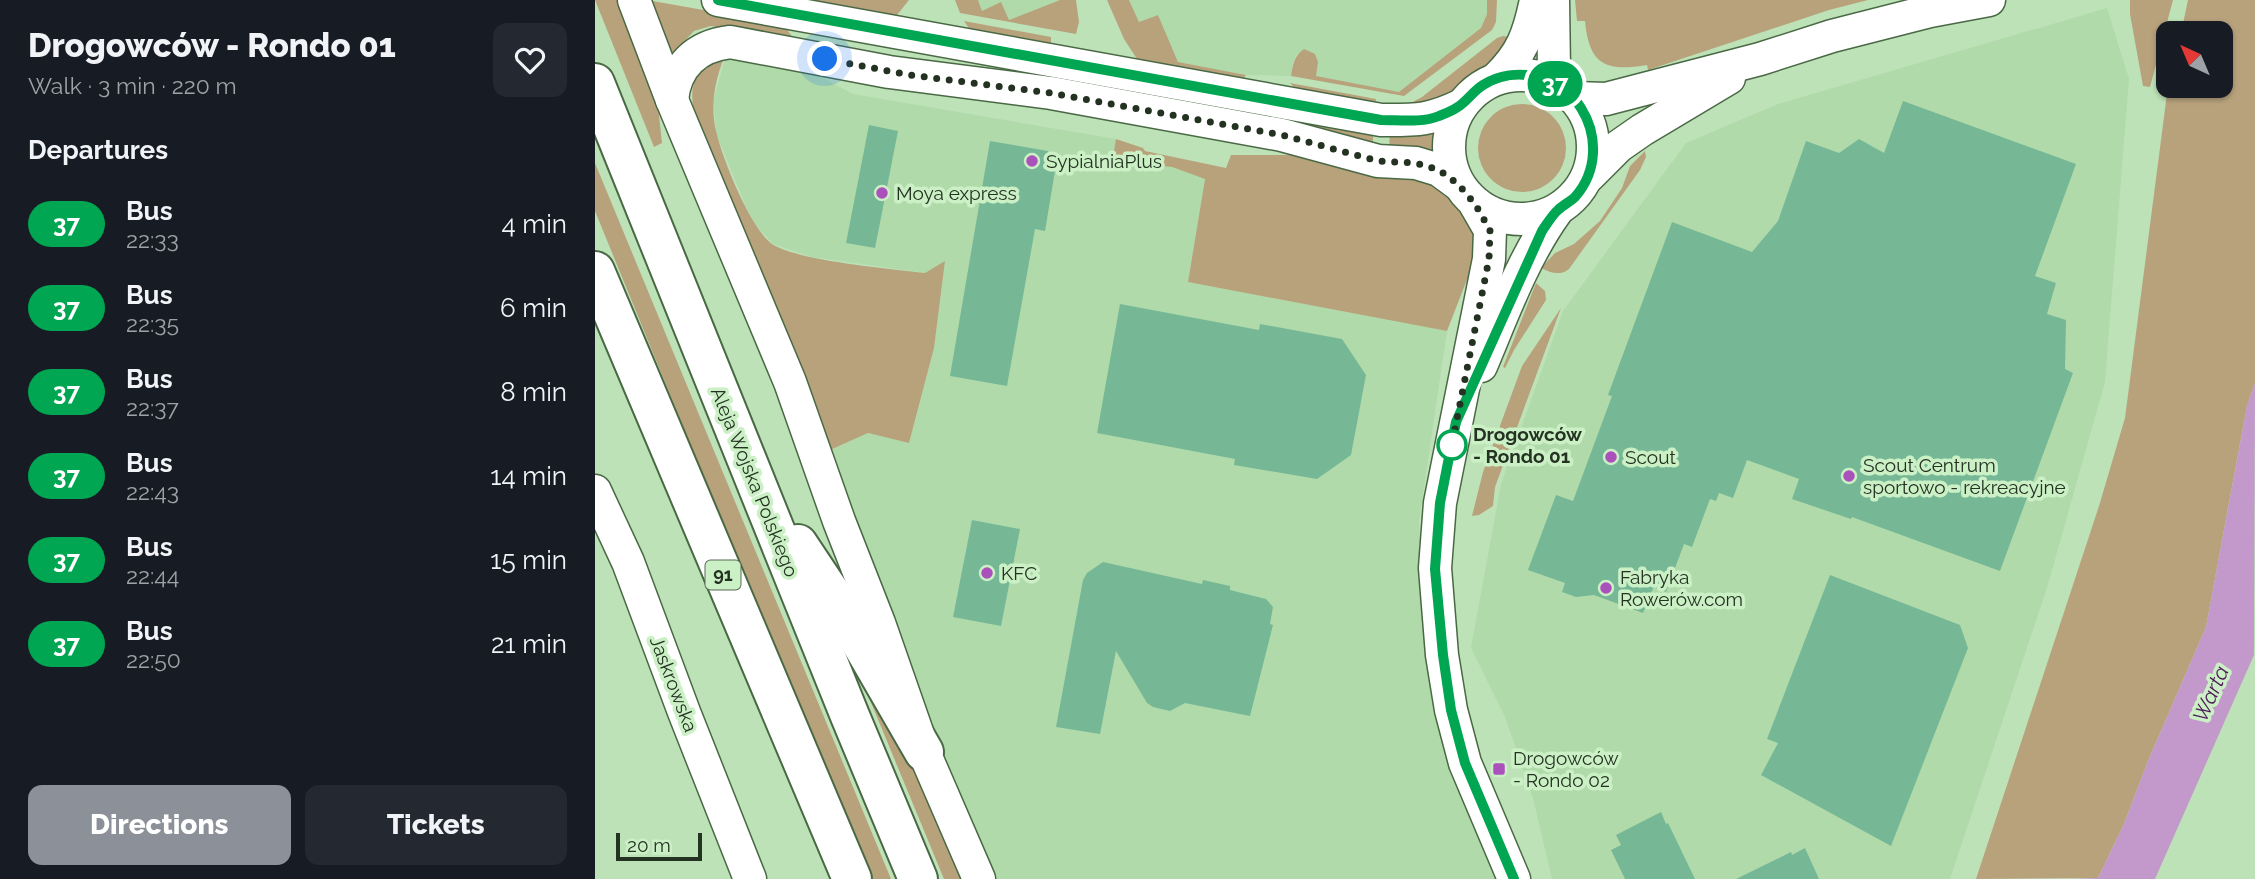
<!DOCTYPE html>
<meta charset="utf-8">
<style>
body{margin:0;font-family:Raleway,sans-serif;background:#242831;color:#f1f3f6;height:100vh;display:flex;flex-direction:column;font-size:26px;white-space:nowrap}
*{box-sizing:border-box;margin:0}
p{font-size:23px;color:#9ea1a6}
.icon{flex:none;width:38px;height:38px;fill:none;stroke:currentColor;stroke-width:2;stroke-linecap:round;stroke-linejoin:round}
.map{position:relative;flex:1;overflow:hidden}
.side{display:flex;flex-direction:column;background:#171b24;width:595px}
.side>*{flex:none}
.badge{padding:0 14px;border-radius:23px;font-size:24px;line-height:46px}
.needle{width:46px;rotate:316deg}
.buttons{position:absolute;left:1561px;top:21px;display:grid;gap:14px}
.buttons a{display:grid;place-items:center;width:77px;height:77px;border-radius:14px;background:#171b24;box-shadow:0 2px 5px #0004;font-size:35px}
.scale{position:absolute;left:21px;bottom:18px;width:86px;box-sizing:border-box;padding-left:7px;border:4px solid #243222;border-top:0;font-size:19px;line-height:24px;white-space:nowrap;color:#243222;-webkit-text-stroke:5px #cbf0c5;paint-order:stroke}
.you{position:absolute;width:35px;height:35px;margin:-18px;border:5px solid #fff;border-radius:50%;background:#1a73e8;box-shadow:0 0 0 10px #1a73e833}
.map>.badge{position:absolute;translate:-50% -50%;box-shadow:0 0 0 4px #fff}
h2{padding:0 28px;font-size:26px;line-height:63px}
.round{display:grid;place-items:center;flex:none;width:74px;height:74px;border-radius:14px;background:#242831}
.summary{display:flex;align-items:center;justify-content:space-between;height:119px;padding:0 28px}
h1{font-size:33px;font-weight:800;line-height:52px}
.action{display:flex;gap:14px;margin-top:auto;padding:14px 28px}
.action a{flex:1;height:80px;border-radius:14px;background:#8c9099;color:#fff;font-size:28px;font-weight:800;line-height:80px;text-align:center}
.action a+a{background:#242831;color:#f1f3f6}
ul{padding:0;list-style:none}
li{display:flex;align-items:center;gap:21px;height:84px;padding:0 28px}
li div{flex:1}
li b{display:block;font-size:26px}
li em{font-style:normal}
li .badge{min-width:77px;font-weight:700;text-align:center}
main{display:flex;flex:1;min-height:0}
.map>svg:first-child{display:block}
.built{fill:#b0daaa}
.green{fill:#b8a27c}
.water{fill:#c299ca}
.building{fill:#76b896}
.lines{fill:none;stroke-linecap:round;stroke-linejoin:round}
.street-casing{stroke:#496944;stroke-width:35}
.primary-casing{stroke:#496944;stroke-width:42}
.street{stroke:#fff;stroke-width:32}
.primary{stroke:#fff;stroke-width:38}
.line-casing{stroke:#fff;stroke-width:16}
.line{stroke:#00a651;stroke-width:10}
.walk{stroke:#243222;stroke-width:7;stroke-dasharray:0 12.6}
.poi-dot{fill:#ab51bc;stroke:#cbf0c5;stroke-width:2.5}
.stop-dot{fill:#fff;stroke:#00a651;stroke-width:3.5}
.labels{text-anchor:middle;stroke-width:7;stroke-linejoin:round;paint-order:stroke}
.shield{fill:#cbf0c5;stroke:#566b53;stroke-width:2}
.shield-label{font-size:18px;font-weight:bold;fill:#243222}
.poi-label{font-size:19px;fill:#243222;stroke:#cbf0c5;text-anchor:start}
.stop-label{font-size:19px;font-weight:bold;fill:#243222;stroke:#cbf0c5;text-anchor:start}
.street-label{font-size:19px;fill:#243222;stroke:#cbf0c5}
.water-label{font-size:21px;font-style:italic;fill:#4d1a57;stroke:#cbf0c5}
</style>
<main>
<section class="side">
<div class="summary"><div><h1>Drogowców - Rondo 01</h1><p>Walk · 3 min · 220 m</p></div><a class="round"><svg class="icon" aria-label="heart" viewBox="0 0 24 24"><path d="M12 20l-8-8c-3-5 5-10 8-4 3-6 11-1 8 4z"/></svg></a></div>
<h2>Departures</h2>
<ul>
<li><span class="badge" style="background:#00a651;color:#fff">37</span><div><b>Bus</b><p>22:33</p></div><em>4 min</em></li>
<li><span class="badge" style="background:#00a651;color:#fff">37</span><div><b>Bus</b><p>22:35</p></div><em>6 min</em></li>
<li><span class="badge" style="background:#00a651;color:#fff">37</span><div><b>Bus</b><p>22:37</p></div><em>8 min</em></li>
<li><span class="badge" style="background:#00a651;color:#fff">37</span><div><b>Bus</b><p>22:43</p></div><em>14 min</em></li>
<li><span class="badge" style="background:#00a651;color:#fff">37</span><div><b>Bus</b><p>22:44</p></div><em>15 min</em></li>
<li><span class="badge" style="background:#00a651;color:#fff">37</span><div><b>Bus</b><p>22:50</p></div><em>21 min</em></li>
</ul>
<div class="action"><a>Directions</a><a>Tickets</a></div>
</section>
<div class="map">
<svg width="1660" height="879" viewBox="0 0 1660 879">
<rect width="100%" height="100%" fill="#bee2b8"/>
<g class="built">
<path d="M 383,0 L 465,0 L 414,20 L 387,11 Z"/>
<path d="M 534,0 L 892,0 L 892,14 L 886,28 L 804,93 L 720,76 L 723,62 L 702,54 L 698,62 L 696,76 L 651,75 L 583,62 L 563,15 L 544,22 Z"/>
<path d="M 1512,8 L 1534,79 L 1510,382 L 1452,588 L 1355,879 L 957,879 L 938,798 L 910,717 L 876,648 L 906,484 L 968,311 L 1091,143 L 1183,104 Z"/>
<path d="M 132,51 L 217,72 L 258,94 L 521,139 L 517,162 L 577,167 L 610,179 L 593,282 L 852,331 L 824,522 L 833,658 L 846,731 L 869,803 L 902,879 L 400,879 L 293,628 L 226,454 L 273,433 L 314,443 L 339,348 L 350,262 L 330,273 L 217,257 L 178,244 L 161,226 L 152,209 L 122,136 L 118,102 Z"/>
</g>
<g class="green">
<path d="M 0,0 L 22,0 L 62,97 L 67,143 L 59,147 Z"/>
<path d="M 52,0 L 188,24 L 201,42 L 116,26 L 99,31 L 76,55 Z"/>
<path d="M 211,0 L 314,0 L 302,15 L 290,21 Z"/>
<path d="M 360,0 L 383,0 L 387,11 L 406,2 L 414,20 L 465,0 L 481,0 L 484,22 L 481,34 L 365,13 Z"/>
<path d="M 512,0 L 534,0 L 544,22 L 563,15 L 583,62 L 651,75 L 645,83 L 544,62 L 529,39 Z"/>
<path d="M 892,0 L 902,0 L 901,22 L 897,30 L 809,96 L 696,76 C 698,64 699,56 709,49 L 720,54 L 723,62 L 721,76 L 804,92 L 886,28 L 892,14 Z"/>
<path d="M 980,0 L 1273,0 L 1234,10 L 1053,70 L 1052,65 C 1011,72 994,65 990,21 L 982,21 Z"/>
<path d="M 1535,0 L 1578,0 L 1555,87 L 1548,86 L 1535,14 Z"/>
<path d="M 1593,0 L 1660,0 L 1660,383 L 1652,406 L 1611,627 L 1553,761 L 1529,824 L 1503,878 L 1381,879 L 1504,506 L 1530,418 L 1573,86 L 1626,86 L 1626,33 L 1586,33 Z"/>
<path d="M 369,21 L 456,37 L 456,44 L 376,31 Z"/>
<path d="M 908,36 L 924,38 L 899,67 L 875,79 L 853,99 L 800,106 L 814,104 L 827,97 L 902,38 Z"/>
<path d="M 132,51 C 123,70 116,97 119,119 C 121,146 155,229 177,244 C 203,261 297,269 330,273 L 350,261 L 339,348 L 314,443 L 273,433 L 226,454 L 200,352 L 98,107 C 94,75 107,66 132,51 Z"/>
<path d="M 695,83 L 781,99 L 780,109 L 704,92 Z"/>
<circle cx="927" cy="148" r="44"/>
<path d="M 697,114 L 779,126 L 777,152 L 702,123 Z"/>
<path d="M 795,128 L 842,131 L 841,157 L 794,152 Z"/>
<path d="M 521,139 L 548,148 L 550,151 L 631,168 L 636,155 L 701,155 L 771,166 L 848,186 L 879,224 L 880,259 L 852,331 L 593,282 L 610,179 L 577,167 L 517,162 Z"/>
<path d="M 1050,151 L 1051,157 L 1045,170 L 974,269 C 965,276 956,273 946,268 L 960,253 L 979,244 L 1005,221 L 1027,188 L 1035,166 Z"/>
<path d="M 0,163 L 296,879 L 278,879 L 107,473 L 0,211 Z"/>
<path d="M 941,283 L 950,291 L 951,300 L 919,350 L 910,368 L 908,367 Z"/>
<path d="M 966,308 L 900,487 L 898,506 L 884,515 L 877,516 L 888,472 L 927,366 Z"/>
<path d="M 258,659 L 305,737 L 367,879 L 349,879 Z"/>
</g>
<path class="water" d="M 1660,383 L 1659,655 L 1560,879 L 1475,879 L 1503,878 L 1529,824 L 1553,761 L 1611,627 L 1652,406 Z"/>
<g class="building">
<path d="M 1308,101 L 1481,164 L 1440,276 L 1461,283 L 1452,314 L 1471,320 L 1470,369 L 1478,373 L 1405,571 L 1257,517 L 1256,519 L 1197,499 L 1204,479 L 1152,460 L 1138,498 L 1124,493 L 1121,501 L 1115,499 L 1097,547 L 1089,544 L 1071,592 L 1059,586 L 1048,613 L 999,595 L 981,597 L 967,592 L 970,583 L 933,570 L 961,495 L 978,501 L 1017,396 L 1013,395 L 1077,222 L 1157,252 L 1183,221 L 1211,141 L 1244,153 L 1264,139 L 1289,153 Z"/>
<path d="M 274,125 L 303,131 L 280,248 L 251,243 Z"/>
<path d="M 395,141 L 453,151 L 451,163 L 461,165 L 450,231 L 440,229 L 412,386 L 355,376 Z"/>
<path d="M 525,304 L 664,330 L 665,324 L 747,339 L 771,375 L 756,455 L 722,479 L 639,465 L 640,459 L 502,433 Z"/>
<path d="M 377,520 L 425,529 L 406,626 L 358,617 Z"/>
<path d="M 508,562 L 607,584 L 608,580 L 635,586 L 635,590 L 671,599 L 678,607 L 675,624 L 678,625 L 655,716 L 590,703 L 575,711 L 558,707 L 552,703 L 521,651 L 505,734 L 461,727 L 488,580 L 492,573 Z"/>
<path d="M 1235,575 L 1365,625 L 1373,648 L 1296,846 L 1166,775 L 1183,743 L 1172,739 Z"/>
<path d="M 1066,812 L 1071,824 L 1073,823 L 1100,879 L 1030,879 L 1016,850 L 1026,845 L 1021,835 Z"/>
<path d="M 1210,848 L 1224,879 L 1141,879 L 1196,852 L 1197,855 Z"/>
</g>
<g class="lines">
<defs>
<g id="street">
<path d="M 39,0 L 77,100 L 195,382 L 244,521 L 284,623 L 329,752 L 384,879"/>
<path d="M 123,0 L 786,120 C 821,120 834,121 867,105"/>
<path d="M 958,0 L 959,70 L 968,88"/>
<circle cx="926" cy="147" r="72"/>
<path d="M 902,78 C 927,54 934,34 941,0"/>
<path d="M 980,98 L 1011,99 L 1165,59 L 1237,36 L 1335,11 L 1394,0"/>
<path d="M 77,100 C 80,66 101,46 135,42 L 294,72 L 456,93 L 687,135 L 783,161 L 821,163 L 844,170 L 863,184"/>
<path d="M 994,176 L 1024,146 L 1047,130 L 1134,78"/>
<path d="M 880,204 L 895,230 L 894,259 L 845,503 L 840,568 L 847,655 L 856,710 L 870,763 L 919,879"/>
<path d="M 886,366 C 908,314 928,258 961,212"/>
<path d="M 0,491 L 33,562 L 89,712 L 155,879"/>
</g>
<g id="primary">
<path d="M 0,83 L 255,716 L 323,879"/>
<path d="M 0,271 L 257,879"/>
<path d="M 203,544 L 247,610 L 329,752"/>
</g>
</defs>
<use href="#street" class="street-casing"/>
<use href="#primary" class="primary-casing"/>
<use href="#street" class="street"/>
<use href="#primary" class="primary"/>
</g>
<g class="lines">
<defs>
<path id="line" d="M 123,0 L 786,120 C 805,120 827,123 844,116 C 852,113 862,109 868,103 C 875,97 880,90 888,85 C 920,65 966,75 986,108 C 1003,135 1003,171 980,197 C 975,202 968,205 963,210 C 957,215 952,224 947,231 L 861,422 L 845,503 L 840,569 L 848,655 L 856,710 L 870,763 L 919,879"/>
</defs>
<use href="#line" class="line-casing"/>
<use href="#line" class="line"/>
<path class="walk" d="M 230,59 L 315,75 L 456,93 L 687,135 L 783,161 L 821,163 L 844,170 L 863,184 L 880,204 L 895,230 L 894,259 L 856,449 L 857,445"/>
</g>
<g class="poi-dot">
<circle cx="437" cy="161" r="7"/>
<circle cx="287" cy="193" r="7"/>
<circle cx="1016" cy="457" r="7"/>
<circle cx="1254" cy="476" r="7"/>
<circle cx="392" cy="573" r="7"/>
<circle cx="1011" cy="588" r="7"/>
<rect x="897" y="762" width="14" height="14" rx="3.5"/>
</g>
<circle class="stop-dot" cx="857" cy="445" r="14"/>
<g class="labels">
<rect class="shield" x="110.5" y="560.5" width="35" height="29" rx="5"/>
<g class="shield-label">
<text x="128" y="581">91</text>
</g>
<g class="poi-label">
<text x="451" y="168">SypialniaPlus</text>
<text x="301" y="200">Moya express</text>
<text x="1030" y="464">Scout</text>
<text x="1268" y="472">Scout Centrum<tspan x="1268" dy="22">sportowo - rekreacyjne</tspan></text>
<text x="406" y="580">KFC</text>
<text x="1025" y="584">Fabryka<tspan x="1025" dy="22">Rowerów.com</tspan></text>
<text x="918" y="765">Drogowców<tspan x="918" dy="22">- Rondo 02</tspan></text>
</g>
<g class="stop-label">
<text x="878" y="441">Drogowców<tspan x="878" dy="22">- Rondo 01</tspan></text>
</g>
<g class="street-label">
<text transform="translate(160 482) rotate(68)" y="7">Aleja Wojska Polskiego</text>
<text transform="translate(79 684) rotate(69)" y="7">Jaskrowska</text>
</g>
<g class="water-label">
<text transform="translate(1616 694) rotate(-66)" y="7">Warta</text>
</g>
</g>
</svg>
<div class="buttons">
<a><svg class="needle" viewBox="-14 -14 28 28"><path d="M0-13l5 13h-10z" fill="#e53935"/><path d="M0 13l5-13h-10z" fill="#9ea1a6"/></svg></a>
</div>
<div class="scale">20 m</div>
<div class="you" style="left:230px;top:59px"></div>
<b class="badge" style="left:960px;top:84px;background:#00a651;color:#fff">37</b>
</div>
</main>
